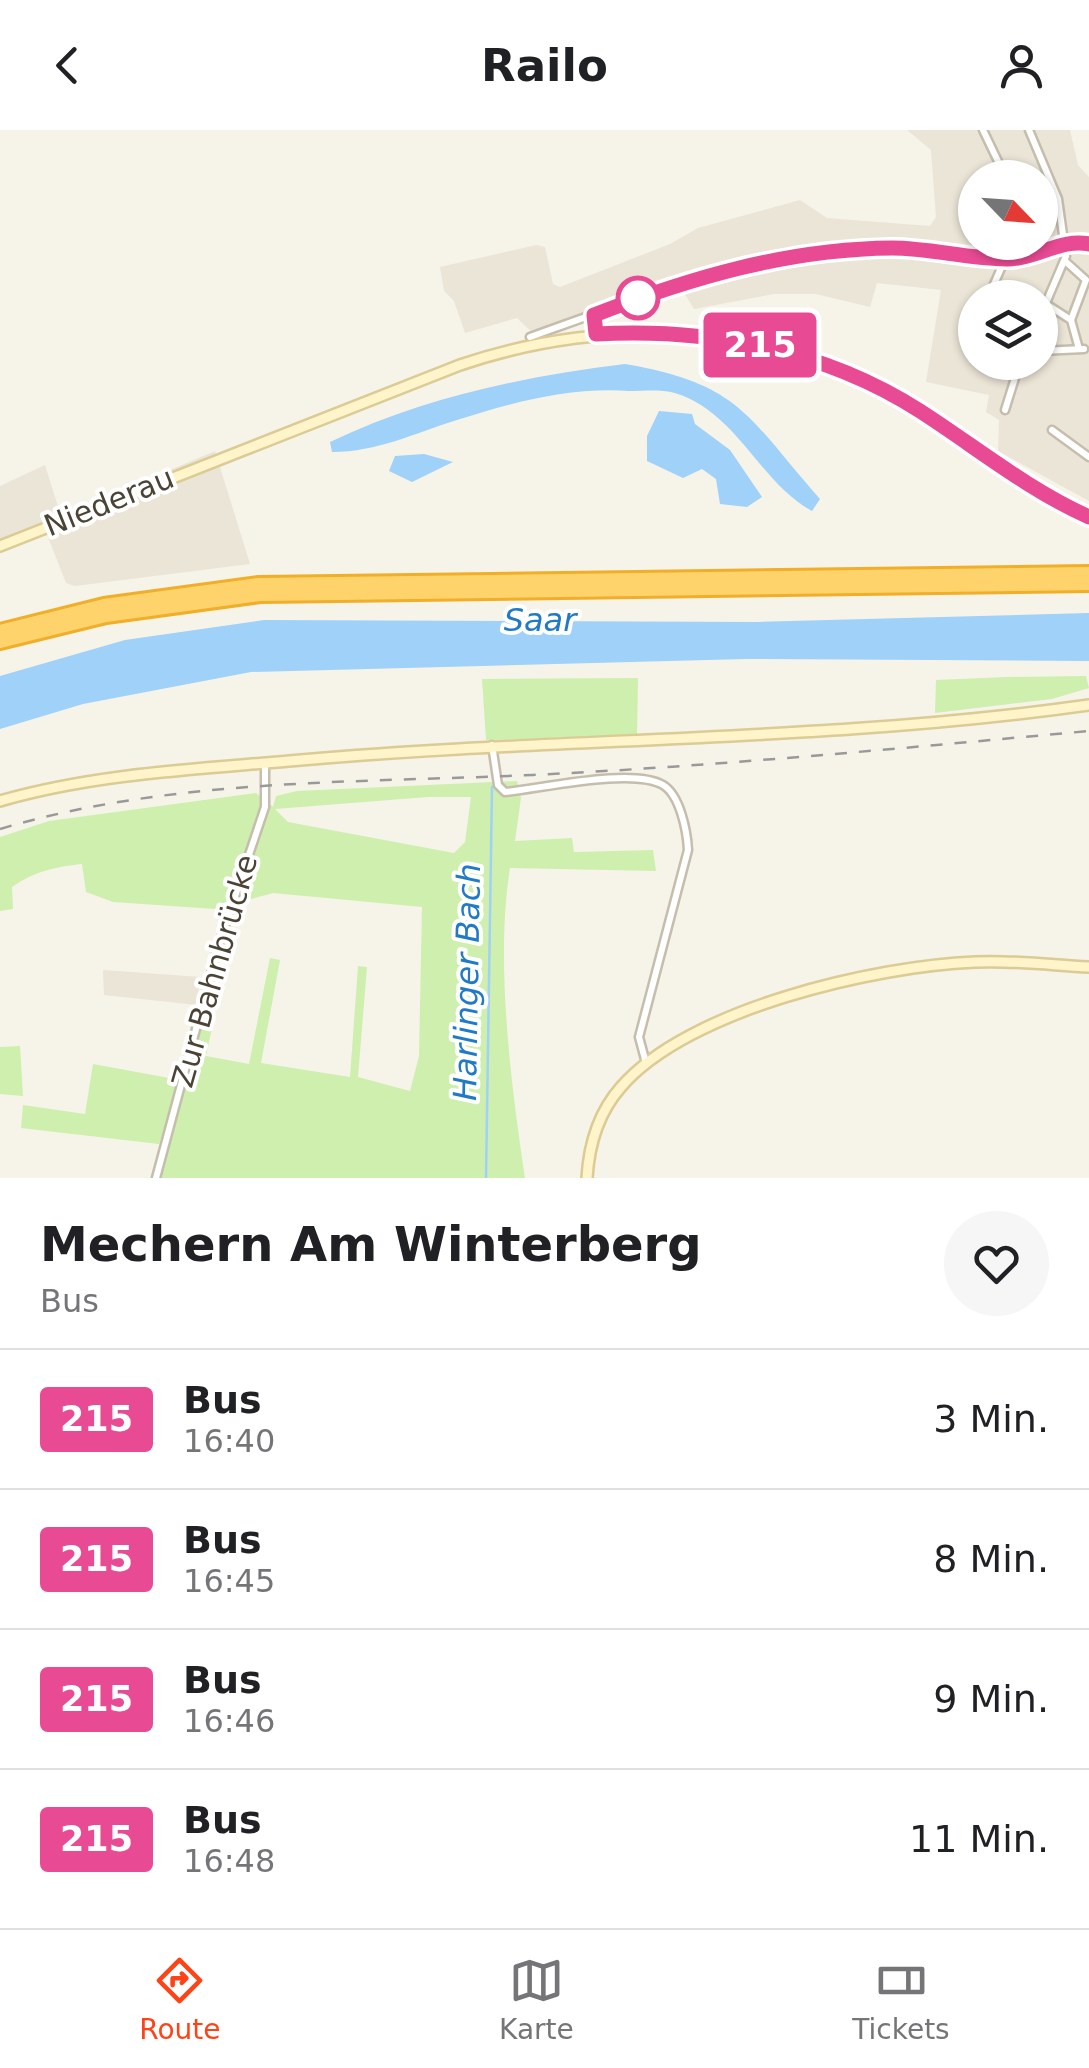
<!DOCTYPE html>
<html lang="de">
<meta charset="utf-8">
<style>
body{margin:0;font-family:"DejaVu Sans",sans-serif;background:#f6f6f6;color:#202124;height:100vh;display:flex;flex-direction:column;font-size:38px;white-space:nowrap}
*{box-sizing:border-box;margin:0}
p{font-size:32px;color:#757577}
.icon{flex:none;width:55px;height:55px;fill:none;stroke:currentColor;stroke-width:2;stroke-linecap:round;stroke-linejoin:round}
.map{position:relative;height:1048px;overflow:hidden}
.side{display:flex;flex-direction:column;background:#fff;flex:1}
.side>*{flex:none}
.badge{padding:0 20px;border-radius:8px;font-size:35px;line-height:65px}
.needle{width:65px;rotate:115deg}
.buttons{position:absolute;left:958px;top:30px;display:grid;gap:20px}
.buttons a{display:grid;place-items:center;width:100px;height:100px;border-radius:50%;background:#fff;box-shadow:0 2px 8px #0004;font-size:50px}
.map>.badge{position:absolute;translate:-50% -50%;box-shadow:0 0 0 5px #fff}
.round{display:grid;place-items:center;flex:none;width:105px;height:105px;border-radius:52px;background:#f6f6f6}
.head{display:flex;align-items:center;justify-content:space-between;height:170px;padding:0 40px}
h1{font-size:48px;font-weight:800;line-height:75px}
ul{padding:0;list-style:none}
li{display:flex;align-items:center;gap:30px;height:140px;padding:0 40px;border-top:2px solid #e0e0e0}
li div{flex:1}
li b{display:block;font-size:38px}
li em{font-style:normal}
li .badge{min-width:110px;font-weight:700;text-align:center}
header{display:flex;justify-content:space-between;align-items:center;height:130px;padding:0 40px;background:#fff;font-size:45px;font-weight:800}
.tab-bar{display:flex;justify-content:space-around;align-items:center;height:140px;border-top:2px solid #e0e0e0;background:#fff;font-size:28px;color:#757577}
.tab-bar a{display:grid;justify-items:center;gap:5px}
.tab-bar .on{color:#ff4317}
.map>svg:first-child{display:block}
.residential{fill:#ebe5d7;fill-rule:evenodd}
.green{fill:#cfefae;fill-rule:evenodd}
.water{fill:#9fd1f9}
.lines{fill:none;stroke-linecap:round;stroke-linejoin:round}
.stream{stroke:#9fd1f9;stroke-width:2.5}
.street-casing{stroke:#c6bead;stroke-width:11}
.secondary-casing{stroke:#dbcb94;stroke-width:14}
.highway-casing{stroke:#f0ae29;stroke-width:18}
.street{stroke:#fff;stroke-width:6}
.secondary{stroke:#fff4ca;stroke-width:9}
.highway{stroke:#ffd36b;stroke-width:12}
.rail{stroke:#999;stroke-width:2.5;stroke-dasharray:12 12;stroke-linecap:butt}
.line-casing{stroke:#fff;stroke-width:22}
.line{stroke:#e84a93;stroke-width:15}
.stop-dot{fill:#fff;stroke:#e84a93;stroke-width:5}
.labels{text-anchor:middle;stroke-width:8;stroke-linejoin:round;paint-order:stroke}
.street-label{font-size:30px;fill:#4b4436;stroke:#fff}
.water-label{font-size:32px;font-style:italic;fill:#217ac6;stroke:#fff}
</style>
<header><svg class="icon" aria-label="back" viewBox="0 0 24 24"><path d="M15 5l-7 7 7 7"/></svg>Railo<svg class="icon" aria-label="person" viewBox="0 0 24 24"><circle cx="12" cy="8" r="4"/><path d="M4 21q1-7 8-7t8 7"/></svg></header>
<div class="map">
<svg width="1089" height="1048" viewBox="0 0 1089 1048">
<rect width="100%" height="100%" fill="#f6f3e9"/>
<g class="residential">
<path d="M 907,0 L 1070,0 L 1078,35 L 1089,47 L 1089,371 L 998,321 L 999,290 L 986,282 L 989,265 L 926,252 L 941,160 L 877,153 L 870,177 L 816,164 L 774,164 L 694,179 L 681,158 L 538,208 L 517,188 L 465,203 L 454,171 L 444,161 L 440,137 L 536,115 L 545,117 L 553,154 L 560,157 L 670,114 L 698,98 L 800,70 L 827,88 L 930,96 L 936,87 L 931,20 ZM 975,48 L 1040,48 L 1040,112 L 975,112 ZM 975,168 L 1040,168 L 1040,232 L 975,232 Z"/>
<path d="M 215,321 L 250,434 L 75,456 L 66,453 L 46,402 L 0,421 L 0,356 L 45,335 L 61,386 Z"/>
<path d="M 103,840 L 201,847 L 196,875 L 104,865 Z"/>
</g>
<g class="green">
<path d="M 1006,547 L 1086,546 L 1089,558 L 1052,569 L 935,583 L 936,550 Z"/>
<path d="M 638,548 L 637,607 L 486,610 L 482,549 Z"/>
<path d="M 517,651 L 521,668 L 515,711 L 572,708 L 574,722 L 653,720 L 656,741 L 510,738 C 495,832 511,954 525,1048 L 161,1048 L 202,888 L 214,889 L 206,926 L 249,934 L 270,828 L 280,830 L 261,933 L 350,947 L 358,836 L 367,837 L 358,947 L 410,961 L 419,926 L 422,777 L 273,763 L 215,779 L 113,772 L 86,762 L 82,734 C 55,737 35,741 12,757 L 13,779 L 0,781 L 0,707 L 49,691 L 256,663 L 273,677 L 276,666 L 297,661 ZM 428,667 L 471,667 L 465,712 L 454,723 L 288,692 L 275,679 Z"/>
<path d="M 20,916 L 23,966 L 0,964 L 0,917 Z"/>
<path d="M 93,934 L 180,950 L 159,1014 L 21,998 L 23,975 L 85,984 Z"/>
</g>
<g class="water">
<path d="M 625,234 C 742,254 748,288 820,369 L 812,381 C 759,352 737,282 675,263 C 661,259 643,261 629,261 C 571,257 512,272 457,290 C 415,303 377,322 332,322 L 330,312 C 422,268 525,246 625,234 Z"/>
<path d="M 659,281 L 692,284 L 695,294 L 730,320 L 762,367 L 747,377 L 720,374 L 716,349 L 702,339 L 683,348 L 647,331 L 647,306 Z"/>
<path d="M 424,324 L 453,332 L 412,352 L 389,341 L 395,326 Z"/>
<path d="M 1089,483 L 1089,531 L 745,529 L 251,542 L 83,574 L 0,599 L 0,546 L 125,510 L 264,490 L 757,492 Z"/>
</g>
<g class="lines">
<path class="stream" d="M 486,1048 L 492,657"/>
<defs>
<g id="street">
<path d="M 983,0 L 1006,48"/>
<path d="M 1029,0 L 1058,69 L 1066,126 L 1040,187"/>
<path d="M 1065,131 L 1086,150 L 1071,190"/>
<path d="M 988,168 L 1005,129"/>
<path d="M 1046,174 L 1071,190 L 1079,219"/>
<path d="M 975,202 L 971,212 L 975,220"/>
<path d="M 530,207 C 650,164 748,126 878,119 C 921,116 964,129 1007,129 C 1035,129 1062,109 1089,114"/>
<path d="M 1040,221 L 1084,219"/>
<path d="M 1005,280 L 1020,232"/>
<path d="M 1052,300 L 1089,327"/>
<path d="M 492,615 L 498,655 L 505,662 C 540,659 632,637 663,655 C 680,665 687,701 688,720 L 639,907 L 646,933"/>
<path d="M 156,1048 L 218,817 L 265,677 L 265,634"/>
</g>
<g id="secondary">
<path d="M 0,416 L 460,235 C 612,184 775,194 915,278 C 974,314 1025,358 1089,387"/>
<path d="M 0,671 C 97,643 201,639 301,630 C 564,607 827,612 1089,575"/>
<path d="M 587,1048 C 589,1014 598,983 621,957 C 688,879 875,836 975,832 C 1013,830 1051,835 1089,837"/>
</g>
<g id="highway">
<path d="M 0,501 L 104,475 L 259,454 L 1089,443"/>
<path d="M 0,512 L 106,486 L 260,465 L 1089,454"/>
</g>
</defs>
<use href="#street" class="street-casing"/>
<use href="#secondary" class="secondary-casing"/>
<use href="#highway" class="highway-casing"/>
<use href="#street" class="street"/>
<use href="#secondary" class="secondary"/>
<use href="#highway" class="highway"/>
<path class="rail" d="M 0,699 C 171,648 355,653 532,645 C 718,636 903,618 1089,601"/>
</g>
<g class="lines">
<defs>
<path id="line" d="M 1089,114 C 1062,108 1035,129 1007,129 C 968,129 930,118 892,118 C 787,119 690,148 594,185 L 596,204 C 709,198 823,219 920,281 C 976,317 1027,359 1089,387"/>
</defs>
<use href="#line" class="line-casing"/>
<use href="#line" class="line"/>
</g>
<circle class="stop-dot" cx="638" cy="168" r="20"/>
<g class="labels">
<g class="street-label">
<text transform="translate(109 372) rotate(-22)" y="10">Niederau</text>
<text transform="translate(215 841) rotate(-74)" y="10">Zur Bahnbrücke</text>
</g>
<g class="water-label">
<text x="540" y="501">Saar</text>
<text transform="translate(467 852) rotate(-89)" y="11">Harlinger Bach</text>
</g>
</g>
</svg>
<div class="buttons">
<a><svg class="needle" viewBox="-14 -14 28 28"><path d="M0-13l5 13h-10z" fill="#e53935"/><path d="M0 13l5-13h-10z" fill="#757577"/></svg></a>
<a><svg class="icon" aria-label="layers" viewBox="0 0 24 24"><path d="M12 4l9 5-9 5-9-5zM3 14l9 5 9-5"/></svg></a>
</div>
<b class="badge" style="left:760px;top:215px;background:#e84a93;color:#fff">215</b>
</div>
<section class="side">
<div class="head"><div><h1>Mechern Am Winterberg</h1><p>Bus</p></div><a class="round"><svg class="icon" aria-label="heart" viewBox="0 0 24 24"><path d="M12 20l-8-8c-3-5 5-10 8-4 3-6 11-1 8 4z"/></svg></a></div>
<ul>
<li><span class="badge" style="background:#e84a93;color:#fff">215</span><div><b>Bus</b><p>16:40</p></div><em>3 Min.</em></li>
<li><span class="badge" style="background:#e84a93;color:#fff">215</span><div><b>Bus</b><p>16:45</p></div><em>8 Min.</em></li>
<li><span class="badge" style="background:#e84a93;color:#fff">215</span><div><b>Bus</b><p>16:46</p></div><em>9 Min.</em></li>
<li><span class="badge" style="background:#e84a93;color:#fff">215</span><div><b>Bus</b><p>16:48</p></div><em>11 Min.</em></li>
</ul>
</section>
<nav class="tab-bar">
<a class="on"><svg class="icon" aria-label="directions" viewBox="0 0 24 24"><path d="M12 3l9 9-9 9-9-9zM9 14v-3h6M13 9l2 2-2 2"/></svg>Route</a>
<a><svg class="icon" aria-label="map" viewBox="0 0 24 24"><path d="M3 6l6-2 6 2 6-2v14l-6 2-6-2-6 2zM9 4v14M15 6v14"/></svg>Karte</a>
<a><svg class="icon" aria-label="tickets" viewBox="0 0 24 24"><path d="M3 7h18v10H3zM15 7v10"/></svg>Tickets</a>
</nav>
